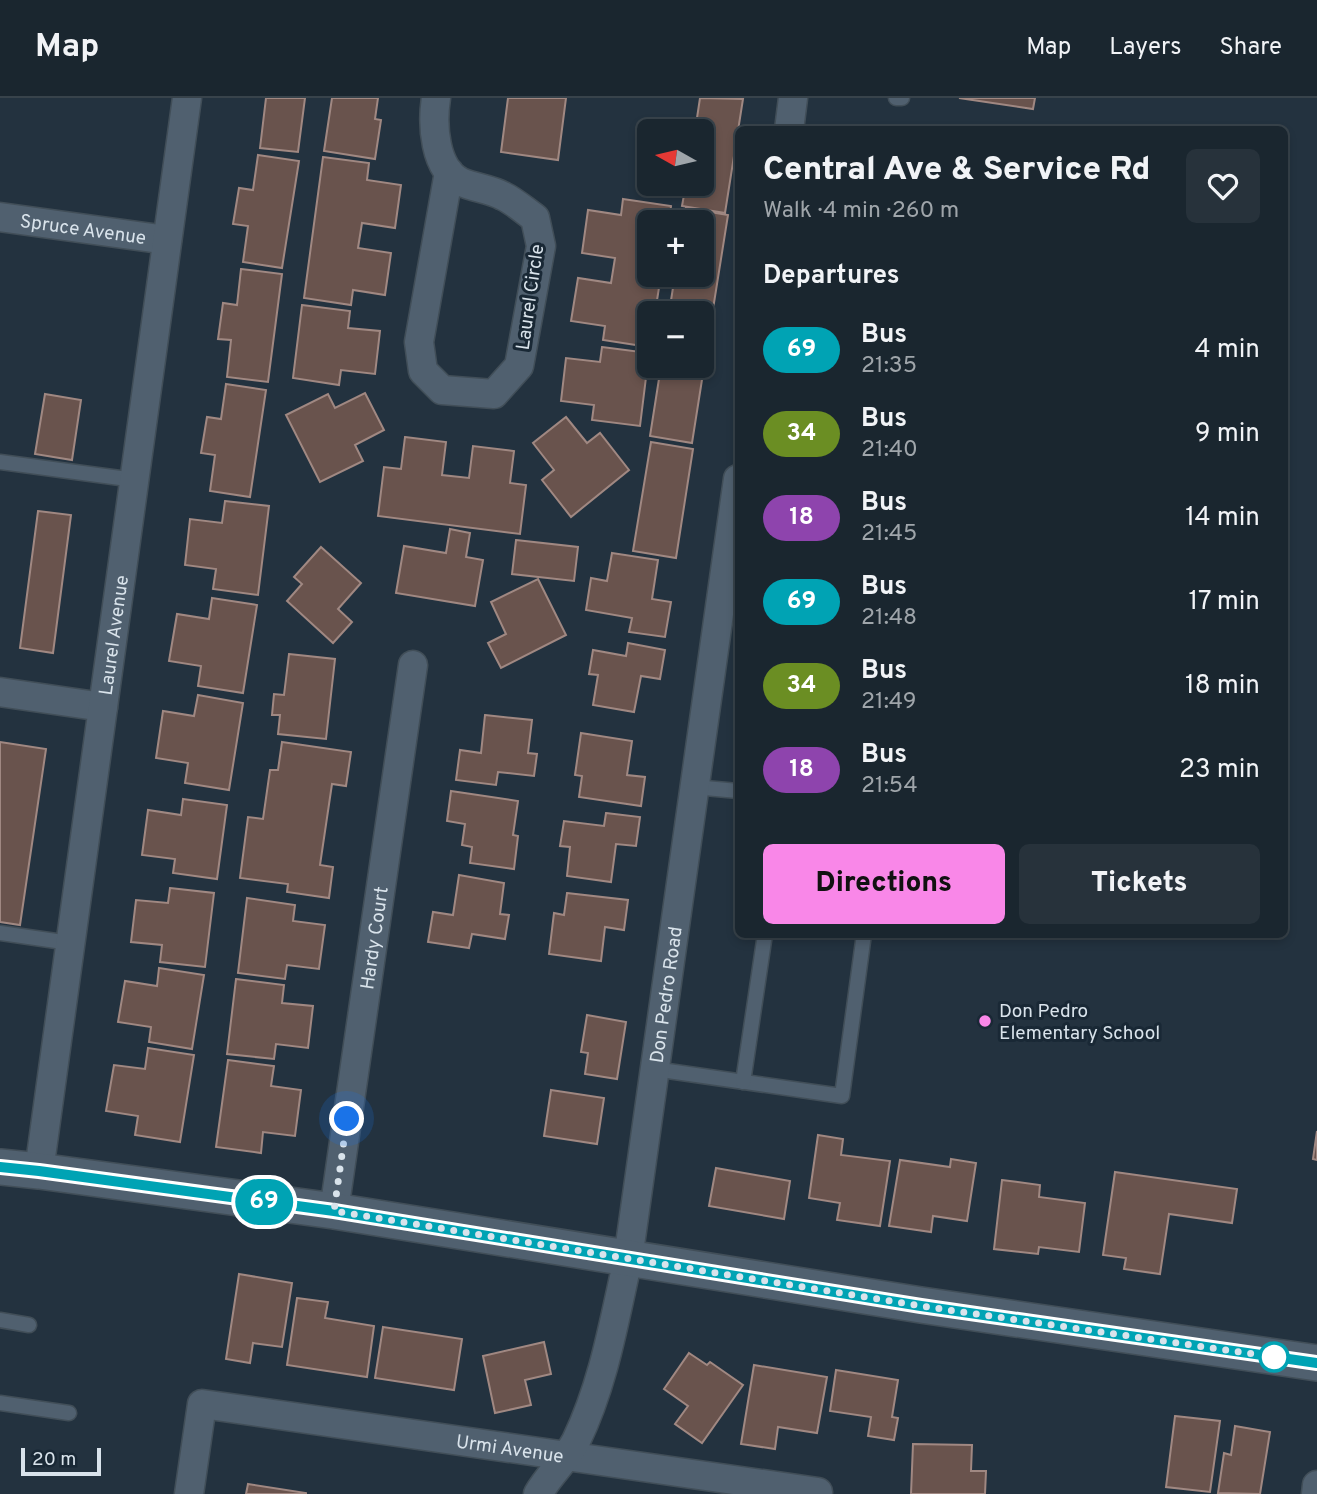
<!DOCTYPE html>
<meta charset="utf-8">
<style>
body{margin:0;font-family:Overpass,sans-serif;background:#27323b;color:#f1f3f6;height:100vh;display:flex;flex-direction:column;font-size:26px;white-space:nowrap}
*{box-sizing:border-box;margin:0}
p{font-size:23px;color:#9fa5aa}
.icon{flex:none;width:38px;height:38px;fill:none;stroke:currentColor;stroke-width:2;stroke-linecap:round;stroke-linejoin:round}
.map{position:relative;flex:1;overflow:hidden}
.details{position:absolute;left:735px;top:28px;width:553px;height:812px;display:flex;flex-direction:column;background:#1a262f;border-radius:10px;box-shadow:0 4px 10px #0003,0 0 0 2px #38434b}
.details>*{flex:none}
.badge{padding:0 14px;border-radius:23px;font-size:24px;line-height:46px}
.needle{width:46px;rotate:278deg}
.buttons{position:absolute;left:637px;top:21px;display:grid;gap:14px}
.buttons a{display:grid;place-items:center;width:77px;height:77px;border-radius:10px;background:#1a262f;box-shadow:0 4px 10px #0003,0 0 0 2px #38434b;font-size:35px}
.scale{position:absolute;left:21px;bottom:18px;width:80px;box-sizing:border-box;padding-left:7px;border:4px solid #d9e3eb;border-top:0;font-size:19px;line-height:24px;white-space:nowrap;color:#d9e3eb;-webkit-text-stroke:5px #192835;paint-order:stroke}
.you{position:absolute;width:35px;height:35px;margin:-18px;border:5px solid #fff;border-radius:50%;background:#1a73e8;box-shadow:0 0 0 10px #1a73e833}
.map>.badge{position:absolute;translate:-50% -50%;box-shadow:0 0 0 4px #fff}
h2{padding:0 28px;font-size:26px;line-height:63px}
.round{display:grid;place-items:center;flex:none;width:74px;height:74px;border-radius:10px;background:#27323b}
.headline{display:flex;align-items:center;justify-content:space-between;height:119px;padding:0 28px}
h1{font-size:33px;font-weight:800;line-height:52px}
.button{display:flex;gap:14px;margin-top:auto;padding:14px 28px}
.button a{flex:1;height:80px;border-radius:10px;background:#f987e8;color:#111;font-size:28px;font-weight:800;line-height:80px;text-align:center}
.button a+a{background:#27323b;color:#f1f3f6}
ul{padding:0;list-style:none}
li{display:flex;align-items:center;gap:21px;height:84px;padding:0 28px}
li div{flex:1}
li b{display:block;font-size:26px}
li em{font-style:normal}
li .badge{min-width:77px;font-weight:700;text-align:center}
header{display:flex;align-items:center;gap:42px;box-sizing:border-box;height:98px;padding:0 35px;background:#1a262f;border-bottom:2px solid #38434b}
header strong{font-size:33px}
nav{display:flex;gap:38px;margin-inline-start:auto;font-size:24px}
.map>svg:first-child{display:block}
.building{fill:#69534d;stroke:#a08882;stroke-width:2}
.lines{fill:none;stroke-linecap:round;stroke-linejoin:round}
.service-casing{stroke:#414e58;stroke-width:17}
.minor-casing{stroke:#414e58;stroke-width:31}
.tertiary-casing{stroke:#414e58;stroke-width:38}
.service{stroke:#50606f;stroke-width:14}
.minor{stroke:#50606f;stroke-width:28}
.tertiary{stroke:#50606f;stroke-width:35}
.line-casing{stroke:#fff;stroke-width:16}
.line{stroke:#00a3b4;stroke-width:10}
.walk{stroke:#d9e3eb;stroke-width:7;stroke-dasharray:0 12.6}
.poi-dot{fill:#f987e8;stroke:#192835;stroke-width:2.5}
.stop-dot{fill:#fff;stroke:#00a3b4;stroke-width:3.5}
.labels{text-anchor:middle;stroke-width:6;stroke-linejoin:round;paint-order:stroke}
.street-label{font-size:19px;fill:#d9e3eb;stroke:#192835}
.poi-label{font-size:19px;fill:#d9e3eb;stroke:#192835;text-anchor:start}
</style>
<header>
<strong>Map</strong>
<nav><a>Map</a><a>Layers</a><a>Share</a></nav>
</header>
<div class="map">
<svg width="1317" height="1396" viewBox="0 0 1317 1396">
<rect width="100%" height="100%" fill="#23323f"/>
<g class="building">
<path d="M 266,0 L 305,0 L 298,54 L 260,50 Z"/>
<path d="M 332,0 L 378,0 L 375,21 L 381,22 L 375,61 L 324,53 Z"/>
<path d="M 508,0 L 566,0 L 558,62 L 501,54 Z"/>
<path d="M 700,0 L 743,1 L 725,115 L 682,108 L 686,86 L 702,86 L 702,33 L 695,33 Z"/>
<path d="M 959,0 L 1035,0 L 1033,11 Z"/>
<path d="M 258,57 L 299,63 L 282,170 L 243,164 L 248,128 L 233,126 L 239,90 L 253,92 Z"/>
<path d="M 323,59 L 369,65 L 367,82 L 401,87 L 395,130 L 362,125 L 358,150 L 391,155 L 385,197 L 353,192 L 351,207 L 304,200 Z"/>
<path d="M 623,101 L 671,108 L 669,124 L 649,124 L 649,177 L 661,177 L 655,215 L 649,215 L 649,249 L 603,242 L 605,228 L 571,223 L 578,180 L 611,185 L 615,160 L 582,155 L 588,112 L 621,117 Z"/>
<path d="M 686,110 L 728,117 L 710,230 L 702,229 L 702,215 L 669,215 L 675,177 L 702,177 L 702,124 L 684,124 Z"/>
<path d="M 241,171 L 282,176 L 268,284 L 227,279 L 231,242 L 218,241 L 223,205 L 237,207 Z"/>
<path d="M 302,207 L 350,213 L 348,230 L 380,233 L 375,276 L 341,272 L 339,287 L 293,280 Z"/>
<path d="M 702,230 L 710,231 L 692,345 L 650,338 L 661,268 L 702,268 Z"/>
<path d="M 602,249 L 649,255 L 640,328 L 592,322 L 594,307 L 561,303 L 566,260 L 600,264 Z"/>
<path d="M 226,286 L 266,292 L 250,399 L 210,393 L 215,357 L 201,355 L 207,319 L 221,321 Z"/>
<path d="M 365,295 L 384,332 L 355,347 L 363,363 L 320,384 L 286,317 L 328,296 L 335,310 Z"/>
<path d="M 45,296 L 81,302 L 72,362 L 35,356 Z"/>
<path d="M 566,319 L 587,345 L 600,335 L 629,372 L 571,419 L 542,382 L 554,372 L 533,345 Z"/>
<path d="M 405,339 L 446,344 L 442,377 L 469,380 L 473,348 L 514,353 L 510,385 L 526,387 L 520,436 L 378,418 L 384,369 L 401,371 Z"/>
<path d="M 651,344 L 693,351 L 676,460 L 633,453 Z"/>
<path d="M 225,403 L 269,408 L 258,497 L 213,491 L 216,471 L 185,467 L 190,421 L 222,425 Z"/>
<path d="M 38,413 L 71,417 L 53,555 L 20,550 Z"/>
<path d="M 450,431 L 470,435 L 466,459 L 483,462 L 475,508 L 396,495 L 404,448 L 446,455 Z"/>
<path d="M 516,442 L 578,449 L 574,483 L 512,476 Z"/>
<path d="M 321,449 L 361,485 L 338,511 L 352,524 L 333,545 L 287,503 L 302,486 L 294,479 Z"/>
<path d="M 612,455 L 658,462 L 652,501 L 671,504 L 665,539 L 629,534 L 632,520 L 586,512 L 591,480 L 607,483 Z"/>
<path d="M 538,481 L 566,537 L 501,570 L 488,545 L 506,536 L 491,504 Z"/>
<path d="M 212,500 L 257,507 L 243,595 L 198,588 L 201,568 L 169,563 L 177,516 L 209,521 Z"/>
<path d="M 628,545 L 665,552 L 660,581 L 641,578 L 634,614 L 593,607 L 598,577 L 589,576 L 593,552 L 626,558 Z"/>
<path d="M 289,556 L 335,561 L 326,641 L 278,636 L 280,617 L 272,617 L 274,596 L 284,597 Z"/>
<path d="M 198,597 L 243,605 L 229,692 L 185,685 L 188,665 L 156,660 L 163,613 L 194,618 Z"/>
<path d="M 485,617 L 532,622 L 528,655 L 537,656 L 534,678 L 498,674 L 496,687 L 456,682 L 460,652 L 481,655 Z"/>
<path d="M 581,635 L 632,643 L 627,677 L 645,679 L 641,708 L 579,699 L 582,678 L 575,677 Z"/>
<path d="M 0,644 L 46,651 L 20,827 L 0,824 Z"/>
<path d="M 282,644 L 351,654 L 346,688 L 332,686 L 320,767 L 333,769 L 329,800 L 287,794 L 288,786 L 240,780 L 248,719 L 263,721 L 270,672 L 278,672 Z"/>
<path d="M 451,693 L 518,703 L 513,737 L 518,738 L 514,771 L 470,765 L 472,749 L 462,747 L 465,726 L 447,723 Z"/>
<path d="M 183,701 L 227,707 L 217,781 L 173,775 L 175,761 L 142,757 L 148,712 L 181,717 Z"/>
<path d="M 606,715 L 640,719 L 636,748 L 616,746 L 611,784 L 567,778 L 570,749 L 560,748 L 564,723 L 604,728 Z"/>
<path d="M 459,777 L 504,785 L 500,816 L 509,817 L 505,841 L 472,836 L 469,850 L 428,844 L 433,814 L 453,817 Z"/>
<path d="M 170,790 L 214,795 L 205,869 L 160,864 L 162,847 L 131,844 L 136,802 L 168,805 Z"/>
<path d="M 567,795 L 628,802 L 624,832 L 605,829 L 601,863 L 549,856 L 554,815 L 564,817 Z"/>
<path d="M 247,800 L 295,807 L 293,823 L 325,827 L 319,871 L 287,867 L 285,881 L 238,875 Z"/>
<path d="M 159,870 L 204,877 L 192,951 L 149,944 L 151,929 L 118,924 L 125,883 L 157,888 Z"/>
<path d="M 236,881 L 284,887 L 282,905 L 313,908 L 308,950 L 276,946 L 274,961 L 227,956 Z"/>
<path d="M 587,917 L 626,924 L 617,981 L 585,976 L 588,955 L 581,954 Z"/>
<path d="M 148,950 L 194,957 L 180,1044 L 135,1037 L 138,1018 L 106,1013 L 114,967 L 145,971 Z"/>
<path d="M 228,962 L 274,968 L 271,988 L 301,992 L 295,1038 L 263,1034 L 261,1055 L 216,1049 Z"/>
<path d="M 551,992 L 604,1000 L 597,1046 L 544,1038 Z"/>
<path d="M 1317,1033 L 1317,1062 L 1313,1061 Z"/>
<path d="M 818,1037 L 843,1041 L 841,1057 L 890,1063 L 880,1128 L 837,1122 L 840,1105 L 809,1100 Z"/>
<path d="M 951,1061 L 976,1065 L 967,1123 L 933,1118 L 931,1134 L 889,1128 L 900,1062 L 950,1069 Z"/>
<path d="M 716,1070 L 790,1083 L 784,1121 L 709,1108 Z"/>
<path d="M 1115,1074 L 1237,1091 L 1232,1125 L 1169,1116 L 1160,1176 L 1124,1171 L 1126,1160 L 1103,1157 Z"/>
<path d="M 1002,1082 L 1040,1087 L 1039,1099 L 1085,1105 L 1079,1154 L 1039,1149 L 1038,1156 L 994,1151 Z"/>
<path d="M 239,1176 L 292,1185 L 282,1249 L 253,1245 L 250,1265 L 226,1261 Z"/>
<path d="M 297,1200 L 328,1204 L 325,1220 L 374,1228 L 367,1279 L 287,1267 Z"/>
<path d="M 383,1229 L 462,1241 L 454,1292 L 375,1280 Z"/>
<path d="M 544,1244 L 551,1276 L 525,1282 L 531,1307 L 495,1315 L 483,1258 Z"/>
<path d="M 689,1255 L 707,1267 L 710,1264 L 743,1287 L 702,1345 L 675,1326 L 688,1308 L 664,1291 Z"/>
<path d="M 754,1267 L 827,1279 L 817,1335 L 778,1329 L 775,1351 L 741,1346 Z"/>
<path d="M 836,1272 L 898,1282 L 892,1319 L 898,1320 L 894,1342 L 868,1338 L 871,1319 L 830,1313 Z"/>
<path d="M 1175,1318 L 1220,1323 L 1210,1394 L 1166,1389 Z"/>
<path d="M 1235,1328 L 1270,1334 L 1260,1396 L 1218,1395 L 1224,1355 L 1231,1357 Z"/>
<path d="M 913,1346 L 972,1347 L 971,1373 L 986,1373 L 985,1396 L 911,1396 Z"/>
<path d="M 248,1386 L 306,1395 L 306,1396 L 246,1396 Z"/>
</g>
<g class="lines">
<defs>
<g id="service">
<path d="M 896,0 L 902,0"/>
<path d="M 0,364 L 135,382"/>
<path d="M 694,689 L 738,693"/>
<path d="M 0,835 L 70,845"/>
<path d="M 654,971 L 842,998 L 864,836"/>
<path d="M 743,984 L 765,836"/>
<path d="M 0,1222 L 29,1227"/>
<path d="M 0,1305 L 69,1315"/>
</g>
<g id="minor">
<path d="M 436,0 C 432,26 434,71 461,84 C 475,90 490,91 503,98 C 514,103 525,113 535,120 L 541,148 L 519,268 L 494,296 L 442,292 L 423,273 L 419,244 L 449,74"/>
<path d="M 789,32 L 793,0"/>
<path id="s1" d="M 0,119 L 167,142"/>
<path d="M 0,594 L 103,609"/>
<path id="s2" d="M 39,1073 L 187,0"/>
<path id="s3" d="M 334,1113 L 413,567"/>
<path id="s4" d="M 189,1396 L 202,1306 L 818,1394 L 817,1396"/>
<path id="s5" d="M 538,1396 C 549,1377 566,1362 576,1343 C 604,1285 614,1223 628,1161 L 738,381"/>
<path d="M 1316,1396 L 1317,1387"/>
</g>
<path id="tertiary" d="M 0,1069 L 39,1073 L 334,1113 L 921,1207 L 1317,1265"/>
</defs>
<use href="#service" class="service-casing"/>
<use href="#minor" class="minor-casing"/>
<use href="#tertiary" class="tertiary-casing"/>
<use href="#service" class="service"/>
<use href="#minor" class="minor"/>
<use href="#tertiary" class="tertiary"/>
</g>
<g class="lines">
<defs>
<path id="line" d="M 0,1069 L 39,1073 L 334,1113 L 921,1208 L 1317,1265"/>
</defs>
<use href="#line" class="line-casing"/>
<use href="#line" class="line"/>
<path class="walk" d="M 347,1021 L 334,1113 L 921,1208 L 1274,1259"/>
</g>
<circle class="poi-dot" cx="985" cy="923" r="7"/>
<circle class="stop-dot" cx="1274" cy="1259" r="14"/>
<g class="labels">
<g class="street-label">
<text dy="7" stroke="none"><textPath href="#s1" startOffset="84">Spruce Avenue</textPath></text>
<text transform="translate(529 199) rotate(-82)" y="7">Laurel Circle</text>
<text dy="7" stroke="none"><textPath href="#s2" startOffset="541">Laurel Avenue</textPath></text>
<text dy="7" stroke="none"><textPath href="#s3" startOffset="276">Hardy Court</textPath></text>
<text dy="7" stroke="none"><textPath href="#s5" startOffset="522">Don Pedro Road</textPath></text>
<text dy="7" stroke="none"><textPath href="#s4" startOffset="402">Urmi Avenue</textPath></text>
</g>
<g class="poi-label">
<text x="999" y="919">Don Pedro<tspan x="999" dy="22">Elementary School</tspan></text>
</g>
</g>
</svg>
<div class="buttons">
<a><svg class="needle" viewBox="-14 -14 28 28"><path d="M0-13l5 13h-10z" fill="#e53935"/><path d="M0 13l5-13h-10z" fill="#9fa5aa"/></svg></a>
<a>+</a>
<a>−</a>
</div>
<div class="scale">20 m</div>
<div class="you" style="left:347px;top:1021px"></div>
<b class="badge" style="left:264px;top:1104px;background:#00a3b4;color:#fff">69</b>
<section class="details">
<div class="headline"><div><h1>Central Ave &amp; Service Rd</h1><p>Walk · 4 min · 260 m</p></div><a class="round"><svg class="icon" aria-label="heart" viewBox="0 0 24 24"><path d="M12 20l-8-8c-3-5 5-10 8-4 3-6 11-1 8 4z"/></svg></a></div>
<h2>Departures</h2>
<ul>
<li><span class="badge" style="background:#00a3b4;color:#fff">69</span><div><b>Bus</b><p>21:35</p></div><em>4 min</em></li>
<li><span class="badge" style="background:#6b8e23;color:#fff">34</span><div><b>Bus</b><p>21:40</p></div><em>9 min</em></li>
<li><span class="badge" style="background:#8e44ad;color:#fff">18</span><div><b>Bus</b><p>21:45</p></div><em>14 min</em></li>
<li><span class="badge" style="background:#00a3b4;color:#fff">69</span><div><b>Bus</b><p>21:48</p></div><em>17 min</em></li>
<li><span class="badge" style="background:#6b8e23;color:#fff">34</span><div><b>Bus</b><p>21:49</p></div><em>18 min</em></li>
<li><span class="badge" style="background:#8e44ad;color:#fff">18</span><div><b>Bus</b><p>21:54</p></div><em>23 min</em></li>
</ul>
<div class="button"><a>Directions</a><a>Tickets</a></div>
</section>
</div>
